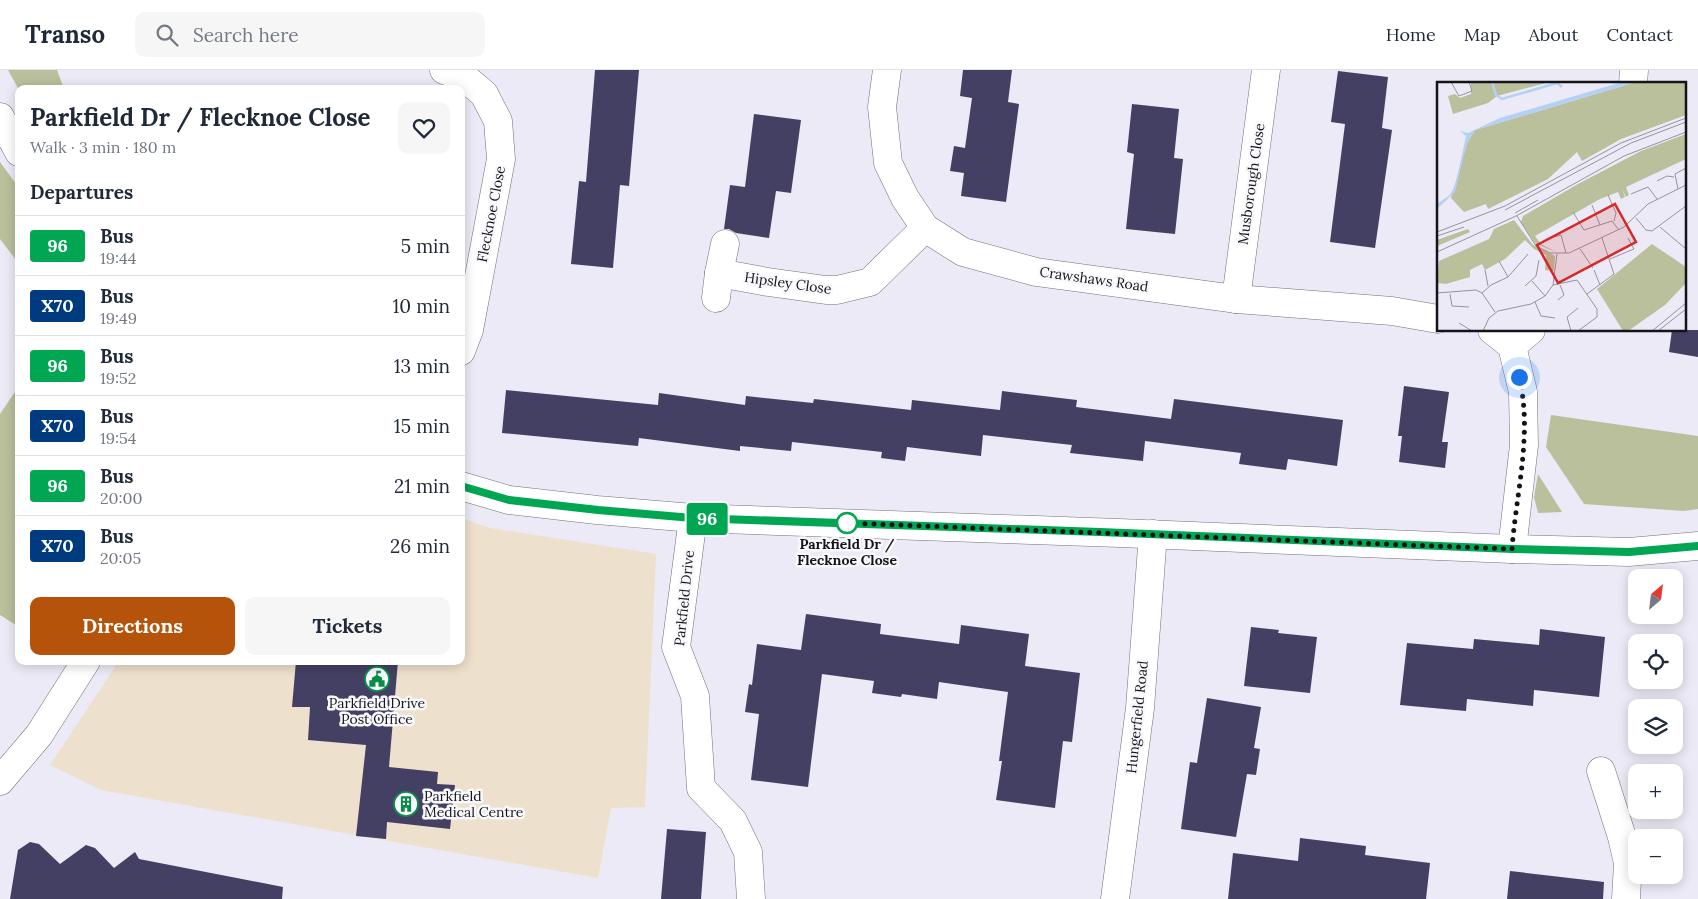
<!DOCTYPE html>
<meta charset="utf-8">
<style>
body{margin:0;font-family:Lora,serif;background:#f6f6f7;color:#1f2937;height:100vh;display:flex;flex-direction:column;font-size:19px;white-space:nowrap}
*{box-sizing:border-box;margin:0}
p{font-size:16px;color:#747a83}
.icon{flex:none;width:28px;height:28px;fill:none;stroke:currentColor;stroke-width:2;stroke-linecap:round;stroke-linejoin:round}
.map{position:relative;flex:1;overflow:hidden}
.panel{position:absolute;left:15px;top:15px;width:450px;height:580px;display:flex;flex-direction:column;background:#fff;border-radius:10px;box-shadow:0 2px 12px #0003}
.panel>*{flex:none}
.badge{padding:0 10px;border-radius:4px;font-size:18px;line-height:32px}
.needle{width:32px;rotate:28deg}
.tools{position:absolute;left:1628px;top:499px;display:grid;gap:10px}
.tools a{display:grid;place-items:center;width:55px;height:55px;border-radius:10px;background:#fff;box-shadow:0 2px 12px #0003;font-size:25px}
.you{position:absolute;width:25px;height:25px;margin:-12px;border:4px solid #fff;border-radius:50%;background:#1a73e8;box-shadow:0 0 0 8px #1a73e833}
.map>.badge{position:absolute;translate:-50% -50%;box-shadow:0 0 0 2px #fff}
h2{padding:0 15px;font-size:19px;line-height:45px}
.round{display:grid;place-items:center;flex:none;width:52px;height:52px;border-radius:10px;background:#f6f6f7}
.headline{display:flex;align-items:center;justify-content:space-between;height:85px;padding:0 15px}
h1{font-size:24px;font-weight:800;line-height:38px}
.primary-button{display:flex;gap:10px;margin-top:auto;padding:10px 15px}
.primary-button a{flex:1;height:58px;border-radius:10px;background:#b45309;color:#fff;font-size:20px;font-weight:800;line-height:58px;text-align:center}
.primary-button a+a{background:#f6f6f7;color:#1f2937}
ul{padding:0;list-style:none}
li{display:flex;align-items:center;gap:15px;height:60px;padding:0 15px;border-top:1px solid #e0e1e3}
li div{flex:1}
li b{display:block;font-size:19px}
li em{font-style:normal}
li .badge{min-width:55px;font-weight:700;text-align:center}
header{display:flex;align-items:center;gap:30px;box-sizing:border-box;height:70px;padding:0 25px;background:#fff;border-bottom:1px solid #e0e1e3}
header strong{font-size:24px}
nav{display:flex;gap:28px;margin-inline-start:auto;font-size:18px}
.search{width:350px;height:45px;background:#f6f6f7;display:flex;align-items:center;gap:12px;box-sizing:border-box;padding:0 18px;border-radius:10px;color:#747a83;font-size:19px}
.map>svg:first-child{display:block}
.commercial{fill:#ede0cc}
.green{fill:#b9c09b}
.building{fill:#444063}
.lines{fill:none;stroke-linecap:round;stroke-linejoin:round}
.minor-casing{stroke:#71707b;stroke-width:29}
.tertiary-casing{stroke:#71707b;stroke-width:29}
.minor{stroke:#fff;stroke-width:28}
.tertiary{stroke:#fff;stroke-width:28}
.line-casing{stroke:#fff;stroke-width:11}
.line{stroke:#00a651;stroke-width:8}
.walk{stroke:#141418;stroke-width:5;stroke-dasharray:0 9}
.stop-dot{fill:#fff;stroke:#00a651;stroke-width:2.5}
.labels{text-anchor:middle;stroke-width:5;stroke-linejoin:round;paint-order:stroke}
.street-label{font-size:14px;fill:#141418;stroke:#f9f8fd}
.stop-label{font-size:14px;font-weight:bold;fill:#141418;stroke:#f9f8fd}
.poi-label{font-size:14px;fill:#141418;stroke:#f9f8fd}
.inset-river{fill:none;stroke:#b5d0f5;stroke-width:2.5}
.inset-road{fill:none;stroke:#95949d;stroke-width:1}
.view{fill:#d62828;fill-opacity:0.15;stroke:#d62828;stroke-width:2.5}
.inset-edge{fill:none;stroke:#141418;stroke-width:2.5}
</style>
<header>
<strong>Transo</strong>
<div class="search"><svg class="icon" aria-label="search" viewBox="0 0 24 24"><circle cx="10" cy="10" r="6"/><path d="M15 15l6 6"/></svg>Search here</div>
<nav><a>Home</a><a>Map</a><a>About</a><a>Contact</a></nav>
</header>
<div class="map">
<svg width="1698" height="829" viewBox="0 0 1698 829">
<rect width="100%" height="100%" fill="#ebeaf6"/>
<path class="commercial" d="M 461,448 L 490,458 L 656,484 L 645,737 L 611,738 L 598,808 L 101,720 L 50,695 L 119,591 L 461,591 Z"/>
<g class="green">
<path d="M 8,0 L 57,0 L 64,19 L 19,20 Z"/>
<path d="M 0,92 L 19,118 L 19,194 L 0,169 Z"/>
<path d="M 19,316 L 19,557 L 0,545 L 0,344 Z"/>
<path d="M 1551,345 L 1698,366 L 1698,439 L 1684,441 L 1584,434 L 1546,377 Z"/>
<path d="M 1538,404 L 1562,442 L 1538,443 L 1534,427 Z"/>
</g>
<g class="building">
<path d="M 595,0 L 639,0 L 629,116 L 620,115 L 613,198 L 571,194 L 579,111 L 586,112 Z"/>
<path d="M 963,0 L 1012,0 L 1008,32 L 1019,34 L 1006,132 L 961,126 L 964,103 L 950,101 L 954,76 L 965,78 L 972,28 L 960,26 Z"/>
<path d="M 1338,1 L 1388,7 L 1382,58 L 1392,60 L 1375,178 L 1330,172 L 1345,54 L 1331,52 Z"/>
<path d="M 1132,34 L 1179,39 L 1174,88 L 1183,89 L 1175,164 L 1126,159 L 1134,84 L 1127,82 Z"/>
<path d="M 754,44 L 801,50 L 791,123 L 776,121 L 769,168 L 736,163 L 729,159 L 724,159 L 730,115 L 745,117 Z"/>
<path d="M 1672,260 L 1698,260 L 1698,287 L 1669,282 Z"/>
<path d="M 1404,316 L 1449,322 L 1442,372 L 1448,372 L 1445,398 L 1399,392 L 1402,366 L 1398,366 Z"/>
<path d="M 506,320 L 658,335 L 659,323 L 745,335 L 746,326 L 813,333 L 814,329 L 911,340 L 912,330 L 1000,340 L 1002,321 L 1077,330 L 1076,337 L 1171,349 L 1174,329 L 1343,350 L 1337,396 L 1288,389 L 1286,400 L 1239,394 L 1241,383 L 1145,371 L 1143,391 L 1070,383 L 1072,375 L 983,365 L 981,386 L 907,377 L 905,391 L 881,388 L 882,382 L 792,372 L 791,381 L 740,376 L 740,381 L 639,368 L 638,376 L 502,363 Z"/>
<path d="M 806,544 L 881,554 L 880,564 L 959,574 L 961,555 L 1029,564 L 1025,596 L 1080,603 L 1072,672 L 1063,671 L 1055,738 L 996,730 L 1002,691 L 999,691 L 1008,622 L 939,612 L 937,629 L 902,624 L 901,627 L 872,623 L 874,611 L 822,604 L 808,717 L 751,710 L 759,644 L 745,642 L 749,614 L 752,615 L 757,574 L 801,580 Z"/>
<path d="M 1251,557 L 1279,560 L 1278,563 L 1317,567 L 1310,623 L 1244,616 Z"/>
<path d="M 1540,559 L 1605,567 L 1599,627 L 1534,620 L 1533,636 L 1467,629 L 1466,641 L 1400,635 L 1407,573 L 1473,579 L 1474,569 L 1539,575 Z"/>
<path d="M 296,591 L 398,591 L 389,697 L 438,702 L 437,714 L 455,715 L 450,759 L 387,752 L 386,769 L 356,766 L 366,675 L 308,670 L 310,637 L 292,637 Z"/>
<path d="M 1207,628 L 1261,637 L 1254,678 L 1260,679 L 1256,705 L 1247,704 L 1236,767 L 1181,759 L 1190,692 L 1197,693 Z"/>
<path d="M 667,759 L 706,762 L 701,829 L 661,829 Z"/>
<path d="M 1300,768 L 1366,776 L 1365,785 L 1430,793 L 1426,829 L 1228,829 L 1233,783 L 1298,791 Z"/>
<path d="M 30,772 L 39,774 L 60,794 L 86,775 L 95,778 L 114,798 L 135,782 L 139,789 L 283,817 L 282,829 L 10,829 L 18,780 Z"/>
<path d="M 1510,801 L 1604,812 L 1603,829 L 1507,829 Z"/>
</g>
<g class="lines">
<defs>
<g id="minor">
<path d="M 444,0 L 464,7 L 484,24 L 498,51 L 501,89 L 469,260 L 461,281"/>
<path d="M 887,0 L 882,37 L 888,93 L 905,128 L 925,158 L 963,182 L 1036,202 L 1236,229 L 1392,241 L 1438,249"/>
<path d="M 1633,14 L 1634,0"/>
<path d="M 719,203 L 768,212 L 826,220 L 837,220 L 870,212 L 925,158"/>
<path d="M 716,228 L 719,203 L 725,174"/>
<path d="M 1236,229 L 1266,0"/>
<path d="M 1492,260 L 1512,276 L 1523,322 L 1524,375 L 1512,479"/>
<path d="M 1512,276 L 1531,260"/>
<path d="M 693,448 L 676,577 L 695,626 L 701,718 L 733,751 L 748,782 L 751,829"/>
<path d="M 1601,701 L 1622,767 L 1628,793 L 1626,829"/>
<path d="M 1115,829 L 1140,638 L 1153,464"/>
</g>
<g id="tertiary">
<path d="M 0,47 L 19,82"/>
<path d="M 461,416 L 509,430 L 597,440 L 693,448 L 1119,463 L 1512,479 L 1629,482 L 1698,476"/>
<path d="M 0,711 L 39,665 L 86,591"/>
</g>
</defs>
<use href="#minor" class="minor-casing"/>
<use href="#tertiary" class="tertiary-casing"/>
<use href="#minor" class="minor"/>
<use href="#tertiary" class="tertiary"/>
</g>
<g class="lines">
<defs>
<path id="line" d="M 461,416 L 509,430 L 598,440 L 693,448 L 1100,462 L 1512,479 L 1629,482 L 1698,476"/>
</defs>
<use href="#line" class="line-casing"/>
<use href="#line" class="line"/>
<path class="walk" d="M 847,453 L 1512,479 C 1516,423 1533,363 1519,307"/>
</g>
<defs>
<symbol id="civic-ring" viewBox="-11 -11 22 22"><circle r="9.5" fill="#f9f8fd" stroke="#098c48" stroke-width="1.5"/><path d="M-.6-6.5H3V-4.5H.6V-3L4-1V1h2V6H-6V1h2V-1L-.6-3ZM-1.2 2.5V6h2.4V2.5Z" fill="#098c48"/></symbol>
<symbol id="building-ring" viewBox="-11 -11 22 22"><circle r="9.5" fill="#f9f8fd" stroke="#098c48" stroke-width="1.5"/><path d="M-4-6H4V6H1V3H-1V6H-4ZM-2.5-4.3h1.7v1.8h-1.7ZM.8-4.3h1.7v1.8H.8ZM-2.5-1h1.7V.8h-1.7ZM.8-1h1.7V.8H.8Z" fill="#098c48"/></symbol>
</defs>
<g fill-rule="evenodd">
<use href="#civic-ring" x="363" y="595" width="28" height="28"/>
<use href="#building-ring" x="392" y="720" width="28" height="28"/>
</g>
<circle class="stop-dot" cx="847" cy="453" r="10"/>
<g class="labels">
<g class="street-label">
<text transform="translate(1251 114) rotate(-82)" y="5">Musborough Close</text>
<text transform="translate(491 144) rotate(-79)" y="5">Flecknoe Close</text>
<text transform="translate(1094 209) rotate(8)" y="5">Crawshaws Road</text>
<text transform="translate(788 213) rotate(8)" y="5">Hipsley Close</text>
<text transform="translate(684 528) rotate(-84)" y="5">Parkfield Drive</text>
<text transform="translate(1137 647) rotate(-84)" y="5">Hungerfield Road</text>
</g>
<g class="stop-label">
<text x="847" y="479">Parkfield Dr /<tspan x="847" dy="16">Flecknoe Close</tspan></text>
</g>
<g class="poi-label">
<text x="377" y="638">Parkfield Drive<tspan x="377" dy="16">Post Office</tspan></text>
<text x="424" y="731" text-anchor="start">Parkfield<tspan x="424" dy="16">Medical Centre</tspan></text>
</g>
</g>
<g transform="translate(1437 12)">
<rect width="249" height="249" fill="#ebeaf6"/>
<path d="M 34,0 L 113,0 L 60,14 L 51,21 L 16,32 L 11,14 L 18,12 L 23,16 L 34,12 ZM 199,0 L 249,0 L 249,33 L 184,57 L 145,79 L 140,70 L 111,97 L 51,127 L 49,122 L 27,130 L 14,116 L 30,61 L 38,48 ZM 249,52 L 249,77 L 189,105 L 192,113 L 189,115 L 185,107 L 188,115 L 184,117 L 181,110 L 163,117 L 98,154 L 104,162 L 121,171 L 98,161 L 84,140 L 86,134 L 141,102 L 204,69 ZM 77,138 L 96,163 L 118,174 L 117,189 L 108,188 L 109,173 L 97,167 L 88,158 L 68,177 L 48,188 L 45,182 L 33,188 L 33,195 L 9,202 L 0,201 L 2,179 L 52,157 L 57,147 ZM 31,147 L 33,150 L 0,164 L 0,158 ZM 215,162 L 249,185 L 249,201 L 228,223 L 191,249 L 186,249 L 160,207 Z" fill="#b9c09b"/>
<path d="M 185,0 L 199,0 L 38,48 L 30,61 L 18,110 L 0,127 L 0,122 L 13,113 L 19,101 L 29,54 L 23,49 L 31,51 L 63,36 Z" fill="#b5d0f5"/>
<path class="inset-river" d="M 55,0 L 59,13 L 65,17 L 120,1 L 125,5"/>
<path class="inset-road" d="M 14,0 L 22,14 L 35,9 L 32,0M 220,99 L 230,94 L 237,95M 241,107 L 238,92 L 249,86M 194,112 L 211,105 L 220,117M 171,113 L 179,131 L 177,139M 155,123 L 163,143M 68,128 L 194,61 L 249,40M 136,130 L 147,148 L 175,139 L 182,148M 78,131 L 101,118M 80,134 L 99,164 L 113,171 L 132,171 L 187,145 L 211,122 L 249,103M 199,136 L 209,148 L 215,149 L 249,124M 223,145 L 249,167M 0,150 L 68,124 L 184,61 L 249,36M 0,154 L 27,145M 113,156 L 124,153 L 129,171M 143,167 L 156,186M 0,170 L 79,134 L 187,74 L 249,50M 173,177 L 197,167 L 191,156M 62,179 L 71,195M 48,188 L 51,204M 157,188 L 163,203M 95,199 L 108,214M 116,203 L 140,198 L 160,227 L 160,235 L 141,249M 88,204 L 99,194 L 102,178M 0,211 L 39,208 L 45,211 L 58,230M 45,211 L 54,203 L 71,195 L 91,172M 13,212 L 15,224 L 32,225M 150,212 L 177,192 L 165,156M 121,218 L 127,213 L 123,203M 98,220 L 104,234 L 118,236M 22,241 L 35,249M 46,249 L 52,236 L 61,229 L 94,222 L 108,214 L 116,203 L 120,172M 134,249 L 130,235 L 141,226M 215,249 L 249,221M 221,249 L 249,227"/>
<path class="view" d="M 178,122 L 199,160 L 121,201 L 100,163 Z"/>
<rect width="249" height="249" class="inset-edge"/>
</g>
</svg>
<div class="tools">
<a><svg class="needle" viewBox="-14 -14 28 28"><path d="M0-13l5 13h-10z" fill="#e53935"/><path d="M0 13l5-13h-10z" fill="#747a83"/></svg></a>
<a><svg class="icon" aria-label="locate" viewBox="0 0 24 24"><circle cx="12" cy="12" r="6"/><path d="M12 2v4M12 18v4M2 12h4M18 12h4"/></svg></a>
<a><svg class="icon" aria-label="layers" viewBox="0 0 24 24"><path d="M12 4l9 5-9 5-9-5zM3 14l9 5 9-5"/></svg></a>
<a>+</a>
<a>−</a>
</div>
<div class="you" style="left:1519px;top:307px"></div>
<b class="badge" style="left:707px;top:449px;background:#00a651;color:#fff">96</b>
<section class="panel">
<div class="headline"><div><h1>Parkfield Dr / Flecknoe Close</h1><p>Walk · 3 min · 180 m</p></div><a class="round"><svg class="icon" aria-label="heart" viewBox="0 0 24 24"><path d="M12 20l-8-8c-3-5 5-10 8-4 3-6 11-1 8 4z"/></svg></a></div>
<h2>Departures</h2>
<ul>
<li><span class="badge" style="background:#00a651;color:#fff">96</span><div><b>Bus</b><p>19:44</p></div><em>5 min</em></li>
<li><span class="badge" style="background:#003b80;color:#fff">X70</span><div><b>Bus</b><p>19:49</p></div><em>10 min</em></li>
<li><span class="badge" style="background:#00a651;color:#fff">96</span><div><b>Bus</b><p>19:52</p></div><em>13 min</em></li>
<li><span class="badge" style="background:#003b80;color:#fff">X70</span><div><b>Bus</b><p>19:54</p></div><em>15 min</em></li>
<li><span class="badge" style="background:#00a651;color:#fff">96</span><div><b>Bus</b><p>20:00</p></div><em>21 min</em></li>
<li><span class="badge" style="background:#003b80;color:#fff">X70</span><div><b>Bus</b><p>20:05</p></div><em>26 min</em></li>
</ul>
<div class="primary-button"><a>Directions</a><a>Tickets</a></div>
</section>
</div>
